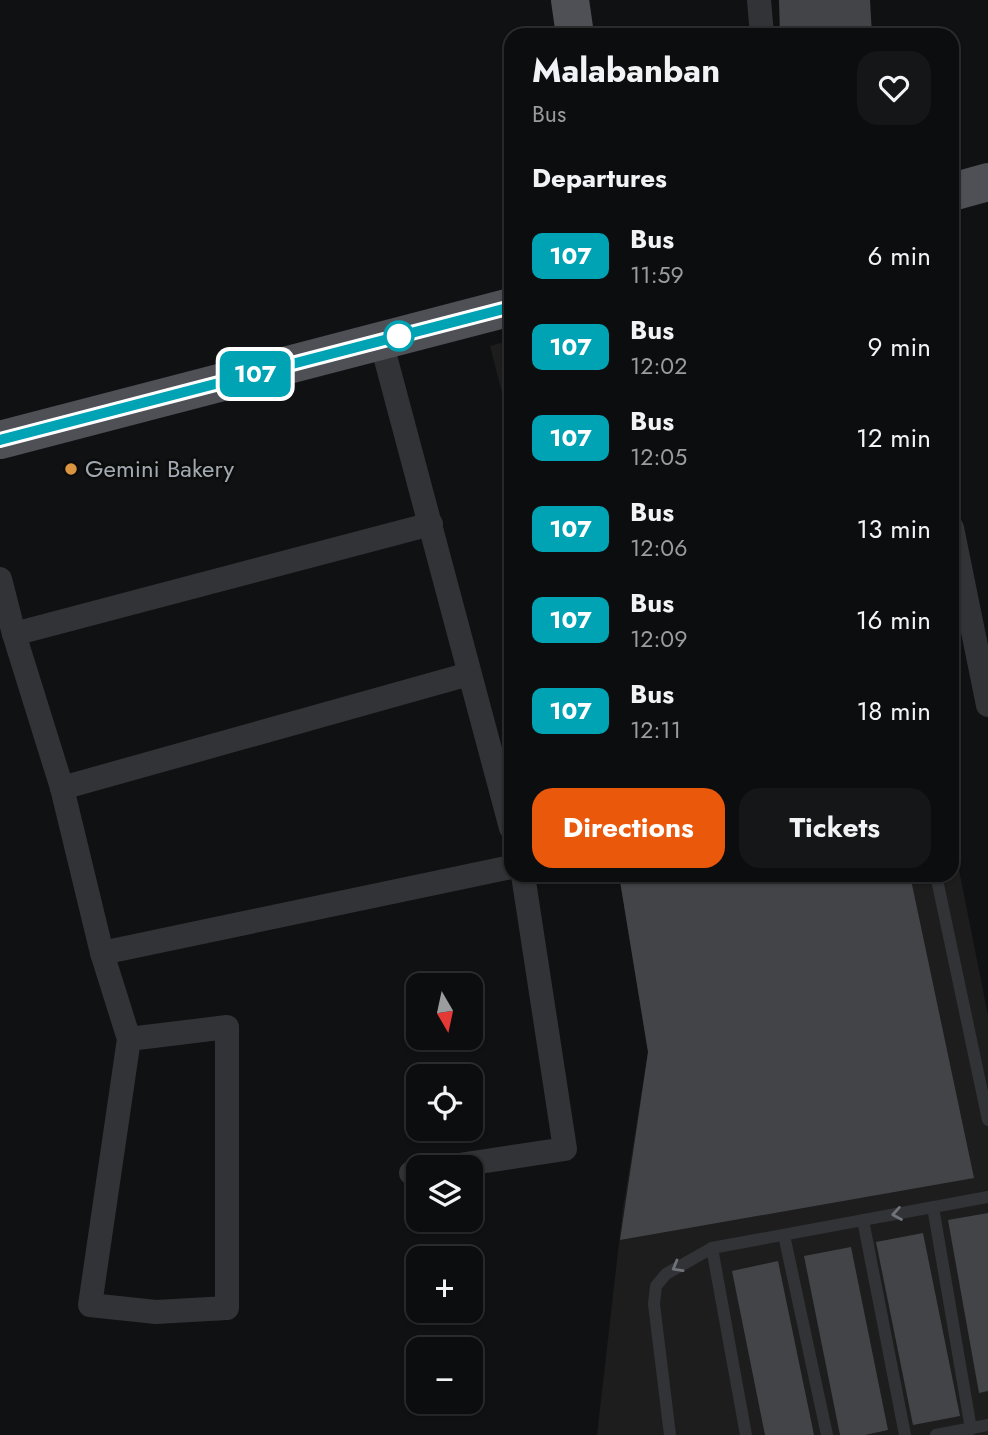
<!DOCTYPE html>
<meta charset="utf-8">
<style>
body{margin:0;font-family:Jost,sans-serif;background:#151617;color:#f1f3f6;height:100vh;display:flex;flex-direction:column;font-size:26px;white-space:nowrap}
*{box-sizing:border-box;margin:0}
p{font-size:23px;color:#9a9c9e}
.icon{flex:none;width:38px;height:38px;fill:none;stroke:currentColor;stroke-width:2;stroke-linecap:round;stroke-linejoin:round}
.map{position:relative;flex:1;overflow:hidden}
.drawer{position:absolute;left:504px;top:28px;width:455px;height:854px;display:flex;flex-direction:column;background:#0c0d0e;border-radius:21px;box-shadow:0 2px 5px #0004,0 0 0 2px #2c2d2e}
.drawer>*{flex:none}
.badge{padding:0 14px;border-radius:10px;font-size:24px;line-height:46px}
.needle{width:46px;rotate:171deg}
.fabs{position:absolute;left:406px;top:973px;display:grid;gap:14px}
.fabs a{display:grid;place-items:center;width:77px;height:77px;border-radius:14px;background:#0c0d0e;box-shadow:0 2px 5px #0004,0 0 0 2px #2c2d2e;font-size:35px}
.map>.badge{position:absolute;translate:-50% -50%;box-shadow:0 0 0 4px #fff}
h2{padding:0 28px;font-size:26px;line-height:63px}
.round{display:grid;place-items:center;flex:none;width:74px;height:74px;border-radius:21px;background:#151617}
.headline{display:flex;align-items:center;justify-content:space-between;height:119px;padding:0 28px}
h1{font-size:33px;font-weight:700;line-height:52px}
.button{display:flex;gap:14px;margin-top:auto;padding:14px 28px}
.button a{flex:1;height:80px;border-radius:21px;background:#ea580c;color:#fff;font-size:28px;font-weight:700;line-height:80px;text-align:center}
.button a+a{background:#151617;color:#f1f3f6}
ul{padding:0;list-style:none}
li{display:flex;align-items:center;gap:21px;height:91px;padding:0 28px}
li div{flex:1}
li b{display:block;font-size:26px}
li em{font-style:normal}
li .badge{min-width:77px;font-weight:700;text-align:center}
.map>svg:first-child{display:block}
.built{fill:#1d1d1e}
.building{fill:#424447}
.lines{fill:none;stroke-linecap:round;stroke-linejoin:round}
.lane{stroke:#323336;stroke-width:12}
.street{stroke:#323336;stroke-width:24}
.primary{stroke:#4e5055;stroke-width:38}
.oneway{stroke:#70747a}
.line-casing{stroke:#fff;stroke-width:16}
.line{stroke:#00a3b4;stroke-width:10}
.stop-dot{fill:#fff;stroke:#00a3b4;stroke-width:3.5}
.poi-dot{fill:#da9540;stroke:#0b0c0c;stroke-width:2.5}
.labels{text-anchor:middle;stroke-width:5;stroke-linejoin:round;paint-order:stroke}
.poi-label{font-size:24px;fill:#a3a9b1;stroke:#0b0c0c;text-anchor:start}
</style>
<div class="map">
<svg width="988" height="1435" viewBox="0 0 988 1435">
<rect width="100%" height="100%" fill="#101112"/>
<g class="built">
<path d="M 511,340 L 511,428 L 490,346 Z"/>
<path d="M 952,835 L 988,1015 L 988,1435 L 597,1435 L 623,1208 L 648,1052 L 619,875 L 952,875 Z"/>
</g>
<g class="building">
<path d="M 779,0 L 870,0 L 872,35 L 780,35 Z"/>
<path d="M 619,875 L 910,875 L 974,1178 L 620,1240 L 648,1052 Z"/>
<path d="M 988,1213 L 988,1391 L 979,1393 L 948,1220 Z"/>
<path d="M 923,1233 L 960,1416 L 913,1425 L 876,1242 Z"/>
<path d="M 851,1247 L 888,1430 L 865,1435 L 840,1435 L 804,1256 Z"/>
<path d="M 778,1261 L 814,1435 L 765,1435 L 732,1271 Z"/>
</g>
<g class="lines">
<g class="lane">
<path d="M 936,875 L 988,1120"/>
<path d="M 933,1207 L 971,1429"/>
<path d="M 863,1220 L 905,1435"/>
<path d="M 784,1235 L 827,1435"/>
<path d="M 712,1248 L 746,1435"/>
<path d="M 670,1435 L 654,1304 L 656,1286 L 666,1274 L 712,1248 L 988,1197"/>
<path d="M 936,1435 L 988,1425"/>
</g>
<g class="street">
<path d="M 759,0 L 762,35"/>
<path d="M 381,341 L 511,828"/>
<path d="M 952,528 L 988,705"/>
<path d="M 0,579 L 14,634 L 62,788 L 102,953 L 129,1039 L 90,1305 L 156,1312 L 227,1308 L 227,1027 L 129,1039"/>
<path d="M 14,634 L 431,524"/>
<path d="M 62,788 L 469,674"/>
<path d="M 102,953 L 511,867"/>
<path d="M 446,1167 L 565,1149 L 523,875"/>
<path d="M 411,1173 L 418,1172"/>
</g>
<g class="primary">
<path d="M 570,0 L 575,35"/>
<path d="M 952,192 L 988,182"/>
<path d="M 0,440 L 511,307"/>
</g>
</g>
<defs><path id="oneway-chevron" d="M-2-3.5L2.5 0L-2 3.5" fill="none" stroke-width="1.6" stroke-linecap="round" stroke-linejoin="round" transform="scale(1.75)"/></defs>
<g class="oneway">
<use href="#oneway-chevron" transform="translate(897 1214) rotate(170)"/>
<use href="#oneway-chevron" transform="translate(677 1267) rotate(150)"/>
</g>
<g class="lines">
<defs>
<path id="line" d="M 0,440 L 511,307"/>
</defs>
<use href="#line" class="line-casing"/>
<use href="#line" class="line"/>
</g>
<circle class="stop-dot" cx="399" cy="336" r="14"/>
<circle class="poi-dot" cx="71" cy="469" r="7"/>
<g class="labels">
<g class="poi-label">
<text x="85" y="477">Gemini Bakery</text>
</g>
</g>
</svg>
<div class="fabs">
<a><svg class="needle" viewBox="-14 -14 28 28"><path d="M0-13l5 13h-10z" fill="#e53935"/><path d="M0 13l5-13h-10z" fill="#9a9c9e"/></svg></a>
<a><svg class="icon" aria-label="locate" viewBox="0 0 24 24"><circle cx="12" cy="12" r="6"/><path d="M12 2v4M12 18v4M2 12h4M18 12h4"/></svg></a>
<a><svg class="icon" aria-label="layers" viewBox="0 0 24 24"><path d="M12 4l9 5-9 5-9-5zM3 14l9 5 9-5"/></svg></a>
<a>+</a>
<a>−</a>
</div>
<b class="badge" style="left:255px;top:374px;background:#00a3b4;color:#fff">107</b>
<section class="drawer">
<div class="headline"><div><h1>Malabanban</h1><p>Bus</p></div><a class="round"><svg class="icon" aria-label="heart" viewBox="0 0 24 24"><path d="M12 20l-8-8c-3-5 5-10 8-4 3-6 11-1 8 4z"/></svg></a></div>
<h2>Departures</h2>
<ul>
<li><span class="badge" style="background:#00a3b4;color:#fff">107</span><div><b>Bus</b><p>11:59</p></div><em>6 min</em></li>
<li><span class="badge" style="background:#00a3b4;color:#fff">107</span><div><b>Bus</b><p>12:02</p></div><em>9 min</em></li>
<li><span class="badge" style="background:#00a3b4;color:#fff">107</span><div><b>Bus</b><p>12:05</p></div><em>12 min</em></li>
<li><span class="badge" style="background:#00a3b4;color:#fff">107</span><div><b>Bus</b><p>12:06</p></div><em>13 min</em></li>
<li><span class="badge" style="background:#00a3b4;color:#fff">107</span><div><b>Bus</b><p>12:09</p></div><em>16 min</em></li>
<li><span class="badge" style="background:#00a3b4;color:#fff">107</span><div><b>Bus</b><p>12:11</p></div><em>18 min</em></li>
</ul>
<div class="button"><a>Directions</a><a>Tickets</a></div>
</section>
</div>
